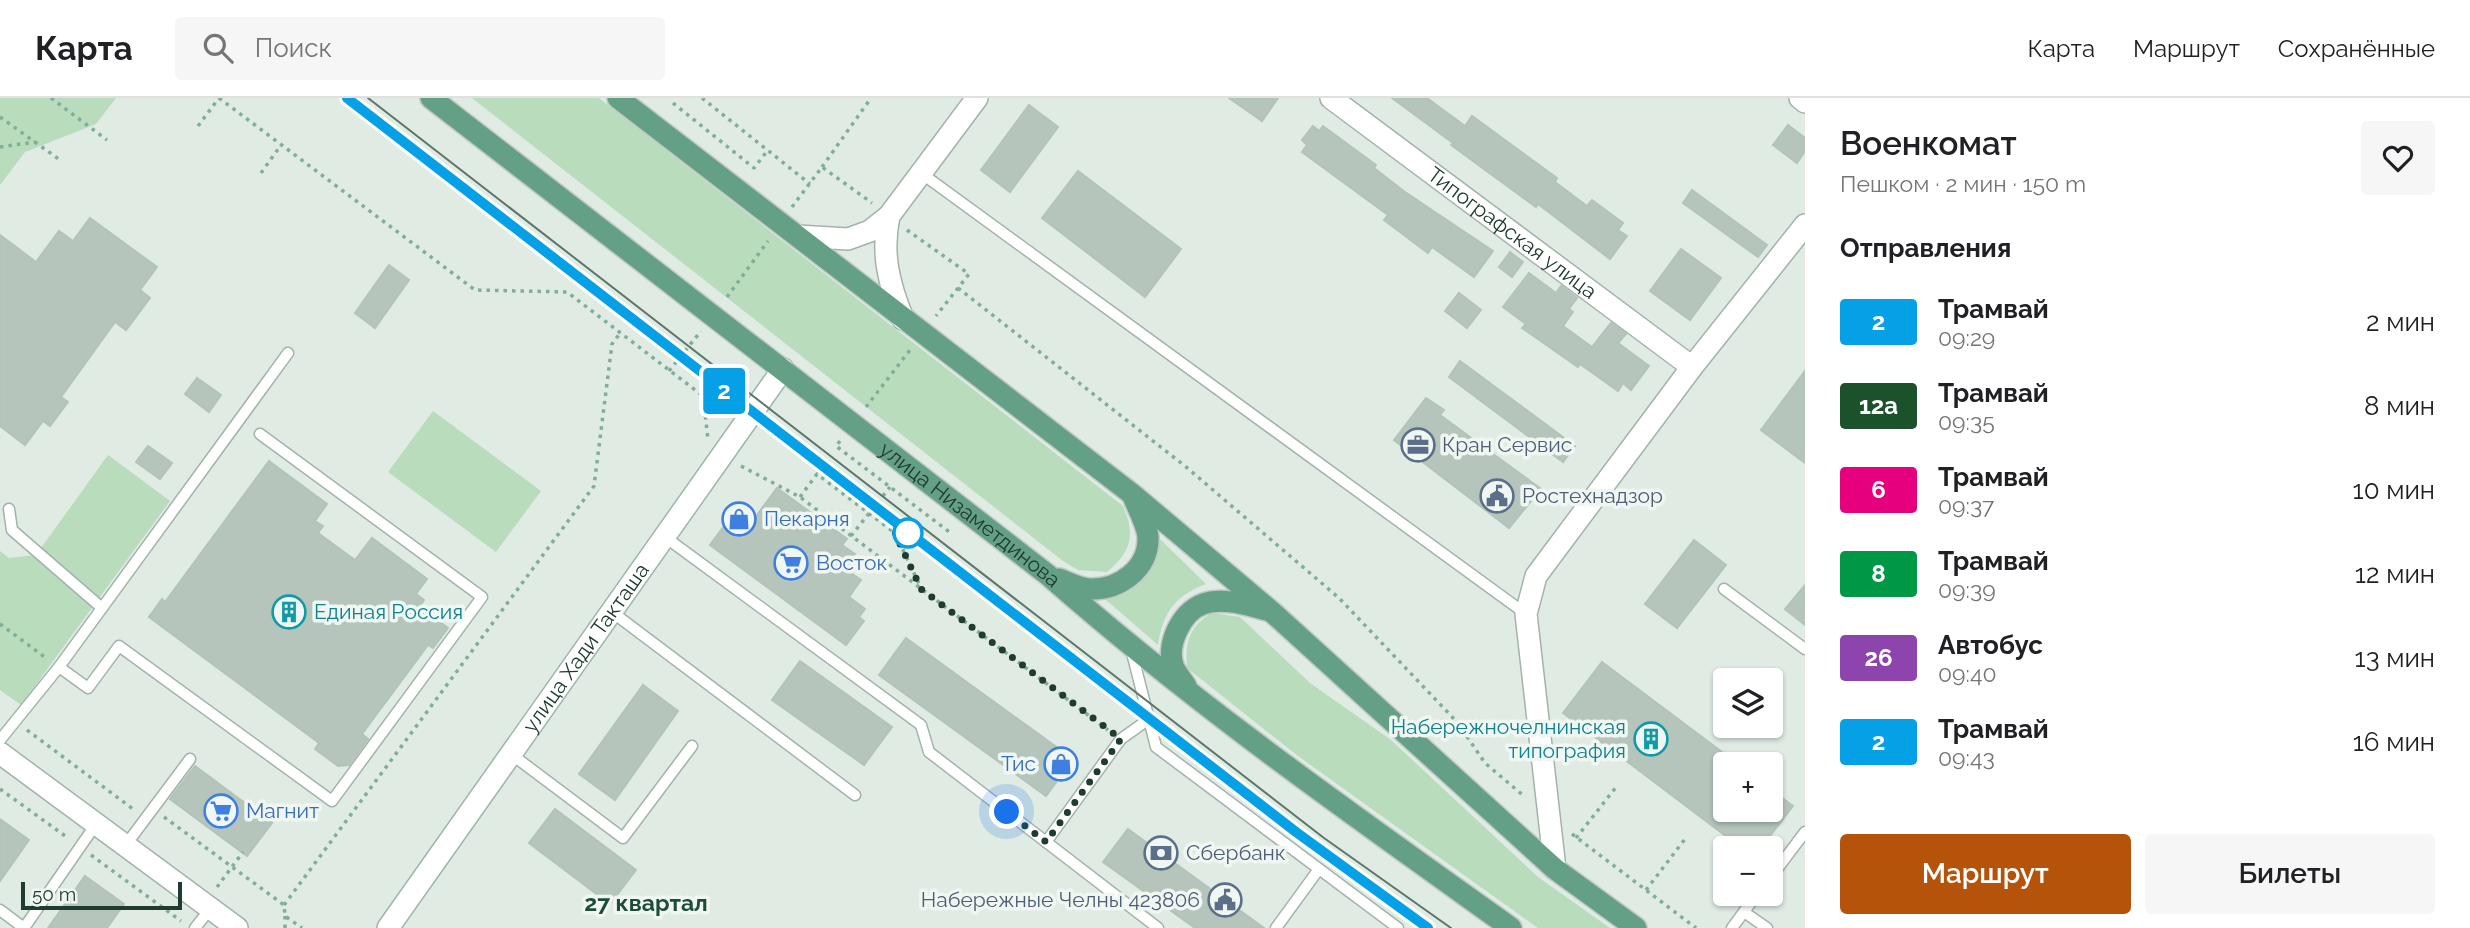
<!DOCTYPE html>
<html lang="ru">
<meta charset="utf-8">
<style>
body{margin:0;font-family:Raleway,sans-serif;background:#f6f6f6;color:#202124;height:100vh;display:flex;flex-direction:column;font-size:26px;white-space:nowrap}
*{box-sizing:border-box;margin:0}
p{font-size:23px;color:#757577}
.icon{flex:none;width:38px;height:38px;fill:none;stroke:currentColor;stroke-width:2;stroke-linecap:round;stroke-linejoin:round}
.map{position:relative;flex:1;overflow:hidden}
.side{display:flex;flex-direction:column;background:#fff;width:665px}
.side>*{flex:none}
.badge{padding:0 14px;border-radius:5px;font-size:24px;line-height:46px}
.buttons{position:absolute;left:1713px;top:570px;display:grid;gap:14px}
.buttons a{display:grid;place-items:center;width:70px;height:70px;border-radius:7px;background:#fff;box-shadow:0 2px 5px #0004;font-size:35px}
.scale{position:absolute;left:21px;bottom:18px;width:161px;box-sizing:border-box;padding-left:7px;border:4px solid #203b2f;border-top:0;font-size:19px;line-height:24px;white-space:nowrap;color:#203b2f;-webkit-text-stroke:5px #f0f7f2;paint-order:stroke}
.you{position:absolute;width:35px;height:35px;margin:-18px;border:5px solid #fff;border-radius:50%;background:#1a73e8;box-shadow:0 0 0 10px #1a73e833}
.map>.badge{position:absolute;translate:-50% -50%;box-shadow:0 0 0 4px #fff}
h2{padding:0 35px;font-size:26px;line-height:63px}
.round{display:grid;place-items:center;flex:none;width:74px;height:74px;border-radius:7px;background:#f6f6f6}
.head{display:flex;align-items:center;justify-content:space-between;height:119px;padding:0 35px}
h1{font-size:33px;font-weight:600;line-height:52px}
.action{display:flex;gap:14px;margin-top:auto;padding:14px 35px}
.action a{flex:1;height:80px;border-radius:7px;background:#b45309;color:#fff;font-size:28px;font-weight:600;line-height:80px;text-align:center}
.action a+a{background:#f6f6f6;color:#202124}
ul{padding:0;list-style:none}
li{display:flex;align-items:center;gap:21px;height:84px;padding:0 35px}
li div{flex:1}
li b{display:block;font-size:26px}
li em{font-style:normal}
li .badge{min-width:77px;font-weight:700;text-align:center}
header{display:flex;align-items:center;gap:42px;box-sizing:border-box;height:98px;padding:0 35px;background:#fff;border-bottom:2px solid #e0e0e0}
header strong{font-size:33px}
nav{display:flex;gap:38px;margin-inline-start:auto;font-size:24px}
.search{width:490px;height:63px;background:#f6f6f6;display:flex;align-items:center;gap:18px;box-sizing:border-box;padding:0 24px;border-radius:7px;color:#757577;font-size:26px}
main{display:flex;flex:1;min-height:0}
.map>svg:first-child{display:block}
.green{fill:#b8dcbc}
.building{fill:#b5c5bc;stroke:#b2c4ba;stroke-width:2}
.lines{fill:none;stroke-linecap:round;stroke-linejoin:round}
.lane-casing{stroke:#a3b3aa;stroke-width:13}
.street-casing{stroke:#a3b3aa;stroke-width:24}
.secondary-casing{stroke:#9eb6aa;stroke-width:24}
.primary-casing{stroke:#c1c8c5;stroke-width:24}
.path{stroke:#80ae98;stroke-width:3.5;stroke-dasharray:3.5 5;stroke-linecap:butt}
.lane{stroke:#fff;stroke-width:10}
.street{stroke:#fff;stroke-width:21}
.secondary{stroke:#fff;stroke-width:21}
.primary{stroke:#64a086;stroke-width:21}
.tram{stroke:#5b776a;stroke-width:2}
.line-casing{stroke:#fff;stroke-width:16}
.line{stroke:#06a0e6;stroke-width:10}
.walk{stroke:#203b2f;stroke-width:7;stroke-dasharray:0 12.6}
.stop-dot{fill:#fff;stroke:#06a0e6;stroke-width:3.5}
.labels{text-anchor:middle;stroke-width:7;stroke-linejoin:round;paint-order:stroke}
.street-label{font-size:21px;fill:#203b2f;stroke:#f0f7f2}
.service-label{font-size:21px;fill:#4e5e75;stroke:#f0f7f2;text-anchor:start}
.shop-label{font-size:21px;fill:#366cbe;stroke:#f0f7f2;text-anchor:start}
.culture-label{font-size:21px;fill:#0d838f;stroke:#f0f7f2;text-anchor:start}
.neighbourhood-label{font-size:23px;font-weight:bold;fill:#1d4d39;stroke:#f0f7f2}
</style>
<header>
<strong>Карта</strong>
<div class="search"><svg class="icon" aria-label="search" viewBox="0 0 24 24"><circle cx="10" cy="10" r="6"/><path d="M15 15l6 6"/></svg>Поиск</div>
<nav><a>Карта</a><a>Маршрут</a><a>Сохранённые</a></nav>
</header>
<main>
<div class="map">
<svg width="1805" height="830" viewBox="0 0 1805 830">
<rect width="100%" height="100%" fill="#e0ebe4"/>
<g class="green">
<path d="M 0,0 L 116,0 L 96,26 L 25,54 L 0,87 Z"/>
<path d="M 472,0 L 599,0 L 1123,408 C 1136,437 1131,454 1107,474 L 1078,472 L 1063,463 Z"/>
<path d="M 433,313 L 541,393 L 496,454 L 388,374 Z"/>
<path d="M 108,357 L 170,403 L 21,607 L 0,592 L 0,453 L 9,460 L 36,457 Z"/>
<path d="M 1160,441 L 1206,486 C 1175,498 1163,514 1158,547 L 1105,501 C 1139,496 1153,472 1160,441 Z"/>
<path d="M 1212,515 L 1240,519 L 1310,585 L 1391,642 L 1538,779 L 1610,830 L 1538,830 L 1298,658 L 1187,570 C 1185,544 1189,528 1212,515 Z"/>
</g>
<g class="building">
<path d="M 1229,0 L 1278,0 L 1262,23 Z"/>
<path d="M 1392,0 L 1427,0 L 1465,28 L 1472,18 L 1557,80 L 1555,84 L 1587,108 L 1592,102 L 1623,125 L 1618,132 L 1627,138 L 1610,161 L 1538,106 L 1536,109 L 1451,47 L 1453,45 Z"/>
<path d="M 1029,7 L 1058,29 L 1010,94 L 981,72 Z"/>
<path d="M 1788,27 L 1805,40 L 1805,53 L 1797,65 L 1773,47 Z"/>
<path d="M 1313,28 L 1319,33 L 1323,28 L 1376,67 L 1374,70 L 1405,94 L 1493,153 L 1474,179 L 1432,149 L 1428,155 L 1384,122 L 1388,117 L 1302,54 L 1307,47 L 1302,42 Z"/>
<path d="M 1078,73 L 1181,151 L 1145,199 L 1042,120 Z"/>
<path d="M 1692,92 L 1767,147 L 1758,159 L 1683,105 Z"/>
<path d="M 90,120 L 157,169 L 140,192 L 150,200 L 126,232 L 115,224 L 61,299 L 68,304 L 50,328 L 43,323 L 25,347 L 0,328 L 0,137 L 36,164 L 59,133 L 73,143 Z"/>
<path d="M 1681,151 L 1721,180 L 1690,222 L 1650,193 Z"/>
<path d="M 1510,154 L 1523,164 L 1512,179 L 1499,169 Z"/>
<path d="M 389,167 L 409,182 L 375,230 L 355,215 Z"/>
<path d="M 1529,175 L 1556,195 L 1561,188 L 1577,200 L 1569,211 L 1573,214 L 1563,228 L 1592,249 L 1611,225 L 1626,236 L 1618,245 L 1649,268 L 1631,292 L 1623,285 L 1618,293 L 1580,266 L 1578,269 L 1522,230 L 1526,226 L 1503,209 Z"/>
<path d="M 1459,195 L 1481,212 L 1467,230 L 1445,213 Z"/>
<path d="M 1460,263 L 1575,348 L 1563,364 L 1449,279 Z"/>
<path d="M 1805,273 L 1805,365 L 1761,332 Z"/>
<path d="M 197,280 L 221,297 L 209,314 L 185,296 Z"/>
<path d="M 1426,300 L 1444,312 L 1440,317 L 1541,391 L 1509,430 L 1394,342 Z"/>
<path d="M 148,348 L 172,365 L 160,381 L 136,364 Z"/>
<path d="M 269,363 L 327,406 L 315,423 L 323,428 L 318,435 L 355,462 L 372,440 L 427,481 L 416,496 L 424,502 L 419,509 L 448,530 L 433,550 L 428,547 L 362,636 L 368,641 L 349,667 L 338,668 L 315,651 L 319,645 L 149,519 L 162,501 L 165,504 Z"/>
<path d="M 777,390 L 847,441 L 842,447 L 855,456 L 845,471 L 861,482 L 849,499 L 865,511 L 859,519 L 864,523 L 846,547 L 710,447 L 738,409 L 754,421 Z"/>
<path d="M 1694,442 L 1726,467 L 1677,530 L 1645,506 Z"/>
<path d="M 1805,487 L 1805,527 L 1785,511 Z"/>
<path d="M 906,540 L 1073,661 L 1046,698 L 879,577 Z"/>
<path d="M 800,563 L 892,629 L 864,667 L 772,602 Z"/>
<path d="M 1602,564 L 1726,657 L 1726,712 L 1771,712 L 1771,692 L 1793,708 L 1760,751 L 1743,751 L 1563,615 Z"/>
<path d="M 643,587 L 678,613 L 615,702 L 579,676 Z"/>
<path d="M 195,668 L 272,725 L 247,758 L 170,701 Z"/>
<path d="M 555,711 L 636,772 L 610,806 L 529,745 Z"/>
<path d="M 0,721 L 29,742 L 0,783 Z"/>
<path d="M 1128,731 L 1161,755 L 1264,830 L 1195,830 L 1103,764 Z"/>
<path d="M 85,778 L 124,806 L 107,830 L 48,830 Z"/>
</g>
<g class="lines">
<defs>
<g id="lane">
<path d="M 921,75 L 1526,516"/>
<path d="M 9,411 L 12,432 L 102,510"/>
<path d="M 665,439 L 921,627 L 929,654 L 1158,830"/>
<path d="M 1724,491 L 1805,551"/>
<path d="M 612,514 L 855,697"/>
<path d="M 1131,551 L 1156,649 L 1398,830"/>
<path d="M 59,569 L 88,590 L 119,548 L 332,703 L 482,499 L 260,336"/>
<path d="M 0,642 L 59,569 L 288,255"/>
<path d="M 511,656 L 623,740 L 692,648"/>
<path d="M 1046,744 L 1121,641 L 1149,621"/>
<path d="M 125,748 L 190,661"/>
<path d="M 1771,779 L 1805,734"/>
<path d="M 0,812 L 24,830"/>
<path d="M 1744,814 L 1767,830"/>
<path d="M 24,830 L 96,726"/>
<path d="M 195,830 L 210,811"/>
<path d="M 1276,830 L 1319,771"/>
<path d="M 1732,830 L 1757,796"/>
</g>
<g id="street">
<path id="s1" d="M 1331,0 L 1692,269"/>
<path d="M 1800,0 L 1805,4"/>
<path d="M 889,118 C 881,156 889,186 903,221"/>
<path d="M 797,138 L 848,141 L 870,133 L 889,118 L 977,0"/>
<path d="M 0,655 L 237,830"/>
<path d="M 1555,771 L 1526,516 L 1536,478 L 1692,269 L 1805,127"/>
</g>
<g id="secondary">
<path id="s2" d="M 388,830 L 783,271"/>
</g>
<g id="primary">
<path id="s3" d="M 431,0 L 1048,477 C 1194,606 1353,717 1511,830"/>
<path d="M 618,0 L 1132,396 L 1272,514 L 1555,771 L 1636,830"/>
<path d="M 1059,481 C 1069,485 1081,491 1090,491 C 1119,492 1149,471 1148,439 C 1147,426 1137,409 1133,398"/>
<path d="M 1186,588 C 1182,582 1177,576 1174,570 C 1165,548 1181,514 1203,506 C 1223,499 1247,507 1267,512"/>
</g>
</defs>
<use href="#lane" class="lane-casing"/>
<use href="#street" class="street-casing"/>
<use href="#secondary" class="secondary-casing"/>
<use href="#primary" class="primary-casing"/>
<g class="path">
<path d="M 51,0 L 107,42"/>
<path d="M 219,0 L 475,192 L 567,194 L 703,298 L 708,341"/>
<path d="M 702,0 L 810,86"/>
<path d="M 673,5 L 754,70 L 768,52"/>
<path d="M 0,19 L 60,62"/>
<path d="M 198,28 L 219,0"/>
<path d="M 0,49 L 35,44"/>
<path d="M 822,69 L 871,0"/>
<path d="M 261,75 L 281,47"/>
<path d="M 792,109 L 822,69 L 872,105"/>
<path d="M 907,132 L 969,176 L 936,218"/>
<path d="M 958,190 L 1185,368 L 1339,500 L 1457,624 L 1485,665 L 1525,699"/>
<path d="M 727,199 L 768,143"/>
<path d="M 669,273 L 701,233"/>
<path d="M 866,309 L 910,252"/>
<path d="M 840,343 L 836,348 L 952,436"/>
<path d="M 741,368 L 800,399 L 1108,632"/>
<path d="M 800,399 L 817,376 L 895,435 L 921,490"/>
<path d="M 851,438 L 890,389"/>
<path d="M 0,526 L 46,560"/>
<path d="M 27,632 L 133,711"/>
<path d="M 0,691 L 68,740"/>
<path d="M 164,719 L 284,807 L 285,818 L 302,830"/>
<path d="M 1572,736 L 1696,830"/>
<path d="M 1576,740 L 1617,688"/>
<path d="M 91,757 L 181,823"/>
<path d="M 217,789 L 243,754"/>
<path d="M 1646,792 L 1685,741"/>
<path d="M 284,807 L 594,388 L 612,246 L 621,234"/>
<path d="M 285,818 L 285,830"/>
</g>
<use href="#lane" class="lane"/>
<use href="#street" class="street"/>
<use href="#secondary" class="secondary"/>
<use href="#primary" class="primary"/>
<g class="tram">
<path d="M 347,0 L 1316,750 L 1428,830"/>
<path d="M 368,0 L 1324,740 L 1451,830"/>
</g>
</g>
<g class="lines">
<defs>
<path id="line" d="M 347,0 L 1296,734 L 1428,830"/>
</defs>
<use href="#line" class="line-casing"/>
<use href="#line" class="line"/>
<path class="walk" d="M 908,435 L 895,435 L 921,491 L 1121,641 L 1046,744 L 1007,714"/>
</g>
<defs>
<symbol id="office-ring" viewBox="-11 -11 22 22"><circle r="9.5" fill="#f0f7f2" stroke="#5c6f8a" stroke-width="1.5"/><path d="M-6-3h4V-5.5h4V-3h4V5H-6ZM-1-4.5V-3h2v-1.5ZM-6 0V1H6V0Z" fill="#5c6f8a"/></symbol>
<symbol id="civic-ring" viewBox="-11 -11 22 22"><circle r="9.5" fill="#f0f7f2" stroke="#5c6f8a" stroke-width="1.5"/><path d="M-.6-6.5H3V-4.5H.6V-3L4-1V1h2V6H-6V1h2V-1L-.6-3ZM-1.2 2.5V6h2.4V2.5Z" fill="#5c6f8a"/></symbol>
<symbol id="shop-ring" viewBox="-11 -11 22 22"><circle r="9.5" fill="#f0f7f2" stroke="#3f7fe0" stroke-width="1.5"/><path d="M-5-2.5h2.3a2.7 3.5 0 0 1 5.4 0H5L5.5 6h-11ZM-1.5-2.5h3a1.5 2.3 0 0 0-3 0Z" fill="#3f7fe0"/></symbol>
<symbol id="supermarket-ring" viewBox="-11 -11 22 22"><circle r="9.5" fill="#f0f7f2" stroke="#3f7fe0" stroke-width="1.5"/><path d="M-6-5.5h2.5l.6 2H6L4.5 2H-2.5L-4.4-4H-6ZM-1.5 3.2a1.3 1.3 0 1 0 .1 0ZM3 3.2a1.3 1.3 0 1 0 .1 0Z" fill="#3f7fe0"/></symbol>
<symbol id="building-ring" viewBox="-11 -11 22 22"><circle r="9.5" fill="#f0f7f2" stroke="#0f9aa8" stroke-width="1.5"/><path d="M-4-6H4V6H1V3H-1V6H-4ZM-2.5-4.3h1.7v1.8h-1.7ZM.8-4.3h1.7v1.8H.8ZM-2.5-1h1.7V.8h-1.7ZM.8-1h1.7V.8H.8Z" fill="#0f9aa8"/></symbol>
<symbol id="bank-ring" viewBox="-11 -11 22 22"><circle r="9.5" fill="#f0f7f2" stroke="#5c6f8a" stroke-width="1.5"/><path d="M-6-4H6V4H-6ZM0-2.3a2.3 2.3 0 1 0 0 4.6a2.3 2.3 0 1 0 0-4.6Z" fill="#5c6f8a"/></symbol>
</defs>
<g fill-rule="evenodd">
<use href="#office-ring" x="1399" y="328" width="38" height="38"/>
<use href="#civic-ring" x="1478" y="379" width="38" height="38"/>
<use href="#shop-ring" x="720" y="402" width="38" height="38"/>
<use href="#supermarket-ring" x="772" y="446" width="38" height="38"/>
<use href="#building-ring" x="270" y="495" width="38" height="38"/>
<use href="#building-ring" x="1632" y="622" width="38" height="38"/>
<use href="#shop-ring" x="1042" y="647" width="38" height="38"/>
<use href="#supermarket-ring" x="202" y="694" width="38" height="38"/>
<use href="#bank-ring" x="1142" y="736" width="38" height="38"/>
<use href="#civic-ring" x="1206" y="783" width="38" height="38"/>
</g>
<circle class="stop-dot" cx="908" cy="435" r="14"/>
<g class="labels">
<g class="street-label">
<text dy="7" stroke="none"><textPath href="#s1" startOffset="226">Типографская улица</textPath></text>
<text dy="7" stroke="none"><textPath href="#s3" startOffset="681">улица Низаметдинова</textPath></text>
<text dy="7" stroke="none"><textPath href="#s2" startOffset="343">улица Хади Такташа</textPath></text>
</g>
<g class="service-label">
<text x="1442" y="354">Кран Сервис</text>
<text x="1522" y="405">Ростехнадзор</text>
<text x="1186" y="762">Сбербанк</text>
<text x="1200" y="809" text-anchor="end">Набережные Челны 423806</text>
</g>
<g class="shop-label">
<text x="764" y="428">Пекарня</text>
<text x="816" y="472">Восток</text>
<text x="1036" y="673" text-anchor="end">Тис</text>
<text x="246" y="720">Магнит</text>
</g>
<g class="culture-label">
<text x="314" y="521">Единая Россия</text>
<text x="1626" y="636" text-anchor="end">Набережночелнинская<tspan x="1626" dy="24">типография</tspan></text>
</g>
<g class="neighbourhood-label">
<text x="646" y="813">27 квартал</text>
</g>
</g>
</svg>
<div class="buttons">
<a><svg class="icon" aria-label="layers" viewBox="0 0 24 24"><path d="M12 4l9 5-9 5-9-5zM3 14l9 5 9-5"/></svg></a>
<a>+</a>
<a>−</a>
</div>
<div class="scale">50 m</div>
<div class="you" style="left:1007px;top:714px"></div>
<b class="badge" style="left:724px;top:293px;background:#06a0e6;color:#fff">2</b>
</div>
<section class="side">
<div class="head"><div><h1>Военкомат</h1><p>Пешком · 2 мин · 150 m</p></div><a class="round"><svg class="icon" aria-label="heart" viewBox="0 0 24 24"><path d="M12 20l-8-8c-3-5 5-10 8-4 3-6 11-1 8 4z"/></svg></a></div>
<h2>Отправления</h2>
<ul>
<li><span class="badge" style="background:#06a0e6;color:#fff">2</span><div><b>Трамвай</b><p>09:29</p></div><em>2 мин</em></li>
<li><span class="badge" style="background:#1b522b;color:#fff">12а</span><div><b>Трамвай</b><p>09:35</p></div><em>8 мин</em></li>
<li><span class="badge" style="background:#e6007e;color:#fff">6</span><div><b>Трамвай</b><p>09:37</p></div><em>10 мин</em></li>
<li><span class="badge" style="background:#009746;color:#fff">8</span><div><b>Трамвай</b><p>09:39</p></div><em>12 мин</em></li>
<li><span class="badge" style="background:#8e44ad;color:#fff">26</span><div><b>Автобус</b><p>09:40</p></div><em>13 мин</em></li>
<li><span class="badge" style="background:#06a0e6;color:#fff">2</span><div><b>Трамвай</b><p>09:43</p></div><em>16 мин</em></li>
</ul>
<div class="action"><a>Маршрут</a><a>Билеты</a></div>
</section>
</main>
